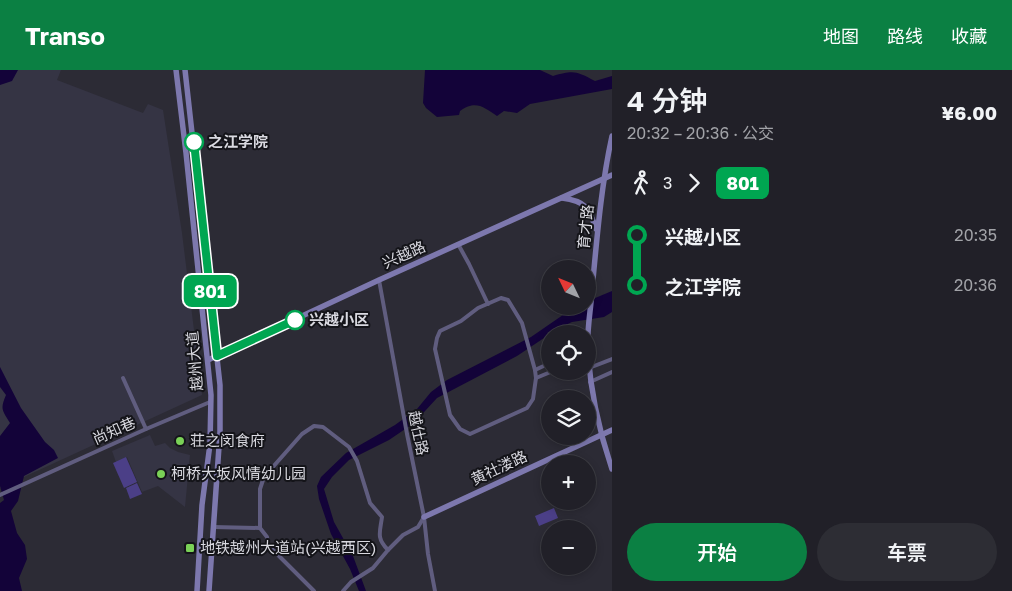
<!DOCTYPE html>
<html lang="zh">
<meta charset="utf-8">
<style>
body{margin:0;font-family:"Golos Text","Noto Sans SC",sans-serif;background:#2d2d34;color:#f1f3f6;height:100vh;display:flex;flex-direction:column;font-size:19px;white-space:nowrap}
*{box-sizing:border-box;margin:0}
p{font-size:16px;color:#a2a3a8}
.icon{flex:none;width:28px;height:28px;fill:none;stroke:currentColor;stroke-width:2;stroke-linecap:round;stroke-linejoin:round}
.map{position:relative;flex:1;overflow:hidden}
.panel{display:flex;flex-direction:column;background:#212028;width:400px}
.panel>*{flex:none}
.badge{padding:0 10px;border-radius:8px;font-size:18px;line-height:32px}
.needle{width:32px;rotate:313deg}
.fabs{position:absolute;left:541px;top:190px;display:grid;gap:10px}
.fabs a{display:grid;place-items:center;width:55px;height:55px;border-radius:50%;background:#212028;box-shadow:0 2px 8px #0003,0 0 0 1px #3e3e45;font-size:25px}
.map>.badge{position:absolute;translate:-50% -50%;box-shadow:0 0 0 2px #fff}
.legs{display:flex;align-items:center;gap:8px;height:55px;padding:0 15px;font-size:16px}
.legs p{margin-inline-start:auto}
.summary{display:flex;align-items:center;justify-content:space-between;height:85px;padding:0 15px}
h1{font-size:28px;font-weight:600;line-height:38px}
.primary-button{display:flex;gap:10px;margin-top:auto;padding:10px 15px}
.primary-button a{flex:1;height:58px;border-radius:30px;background:#0b8043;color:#fff;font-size:20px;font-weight:600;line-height:58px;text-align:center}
.primary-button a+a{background:#2d2d34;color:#f1f3f6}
ul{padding:0 15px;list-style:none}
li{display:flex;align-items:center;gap:18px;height:50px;font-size:19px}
li i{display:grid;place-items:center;width:8px;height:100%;margin:0 6px;background:currentColor}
li i::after{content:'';width:12px;height:12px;margin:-6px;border:4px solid;border-radius:50%;background:#212028}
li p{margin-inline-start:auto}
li:first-child i{background:linear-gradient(#0000 50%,currentColor 0)}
li:last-child i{background:linear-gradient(currentColor 50%,#0000 0)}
header{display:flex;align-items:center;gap:30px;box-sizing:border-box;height:70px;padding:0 25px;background:#0b8043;color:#fff}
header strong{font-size:24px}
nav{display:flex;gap:28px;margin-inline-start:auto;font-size:18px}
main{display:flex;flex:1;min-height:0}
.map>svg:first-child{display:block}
.built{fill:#353444}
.green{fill:#4b3f87}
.water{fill:#130339}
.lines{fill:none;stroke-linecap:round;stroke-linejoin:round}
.street{stroke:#605d7f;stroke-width:4}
.secondary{stroke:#7d78ae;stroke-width:5.5}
.line-1-casing{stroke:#fff;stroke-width:11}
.line-1{stroke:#00a651;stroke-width:8}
.stop-1-dot{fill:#fff;stroke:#00a651;stroke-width:2.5}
.poi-dot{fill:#7ad157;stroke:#141419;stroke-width:2}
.labels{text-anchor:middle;stroke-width:4;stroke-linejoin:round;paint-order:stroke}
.stop-label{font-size:15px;font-weight:bold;fill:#d9d9e0;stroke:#141419;text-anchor:start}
.street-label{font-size:15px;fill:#d9d9e0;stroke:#141419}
.poi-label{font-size:15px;fill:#d9d9e0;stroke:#141419;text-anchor:start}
</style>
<header>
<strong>Transo</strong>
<nav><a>地图</a><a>路线</a><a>收藏</a></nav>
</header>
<main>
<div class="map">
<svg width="612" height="521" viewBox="0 0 612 521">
<rect width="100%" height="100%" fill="#2c2b35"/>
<g class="built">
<path d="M 0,0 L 61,0 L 57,10 L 143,43 L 148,34 L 163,40 L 182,163 L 202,325 L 0,418 Z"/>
<path d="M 150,365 L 155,376 L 165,373 L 170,378 L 178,382 L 190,385 L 185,437 L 158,416 L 142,422 L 127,387 L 116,392 L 112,381 Z"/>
</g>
<g class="green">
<path d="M 126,387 L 137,412 L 124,418 L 113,393 Z"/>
<path d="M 137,413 L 142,424 L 130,429 L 126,418 Z"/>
<path d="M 554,438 L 558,448 L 539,456 L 535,446 Z"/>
</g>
<g class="water">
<path d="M 0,0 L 18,0 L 12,11 L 0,15 Z"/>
<path d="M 425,0 L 540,0 L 553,6 C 574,0 576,1 595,11 L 612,6 L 612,19 L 530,34 L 517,43 L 504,41 L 497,46 C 483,37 476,30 460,41 L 459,45 L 437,47 L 426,38 L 423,33 Z"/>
<path d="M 612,221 L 612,242 L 604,247 L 572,252 L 559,258 L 517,286 L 437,328 L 414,353 L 389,370 L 349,390 L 332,407 L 324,419 L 334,452 L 353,486 L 366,521 L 359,521 L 350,499 L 331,464 L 319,429 L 317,416 L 321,407 L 346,383 L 395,355 L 417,339 L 431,322 L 447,310 L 531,267 L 576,236 L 588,236 L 588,231 Z"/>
<path d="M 0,297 L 21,338 L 45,372 L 54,380 L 58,388 L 24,406 L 18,431 L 11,441 L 17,463 L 25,475 L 27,489 L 19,508 L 22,521 L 0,521 L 0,433 L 4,430 L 0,416 L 0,366 L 10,353 C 2,340 0,339 6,325 L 0,317 Z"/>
</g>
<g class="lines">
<g class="street">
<path d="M 458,174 L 469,194 L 488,234"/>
<path d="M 379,210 L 407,364 L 424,447 L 428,484 L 435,521"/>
<path d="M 501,228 L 508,230 L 522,253 L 535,300 L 536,308 L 533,329 L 527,338 L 470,364 L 460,359 L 450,345 L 435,279 L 437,268 L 440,261 L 461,251 L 478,238 Z"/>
<path d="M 589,298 L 612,289"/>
<path d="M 535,300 L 550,293"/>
<path d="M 123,308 L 146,359"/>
<path d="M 536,308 L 553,301"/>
<path d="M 590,312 L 612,302"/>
<path d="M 0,425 L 146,359 L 210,332"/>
<path d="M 213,457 L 260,458"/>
<path d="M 388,480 L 403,465 L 418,457 L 424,447"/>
<path d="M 314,521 L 268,475 L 267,467 L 260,458 L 260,419 L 264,407 L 302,364 L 314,356 L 323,357 L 349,377 L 357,391 L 370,433 L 382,447 C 380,462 376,468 388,480 L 373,498 L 351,512 L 343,521"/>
</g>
<g class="secondary">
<path d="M 176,0 L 186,83 L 211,325 L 210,374 L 202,435 L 197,521"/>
<path d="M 185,0 L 220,315 L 220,362 L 209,521"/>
<path d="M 612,66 C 601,116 597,168 592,220 C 591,240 586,263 588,284 C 591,324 599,361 612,399"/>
<path d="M 562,128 C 586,131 589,138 596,159"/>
<path d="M 208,290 L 379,210 L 612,105"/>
<path d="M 424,447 L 612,360"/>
</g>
</g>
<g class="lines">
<defs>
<path id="line-1" d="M 194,72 L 217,286 L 295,250"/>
</defs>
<use href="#line-1" class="line-1-casing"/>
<use href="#line-1" class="line-1"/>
</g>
<g class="stop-1-dot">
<circle cx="194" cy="72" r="9"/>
<circle cx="295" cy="250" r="9"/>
</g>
<g class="poi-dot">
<circle cx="180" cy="371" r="5"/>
<circle cx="161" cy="404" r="5"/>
<rect x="185" y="473" width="10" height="10" rx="2.5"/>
</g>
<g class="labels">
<g class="stop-label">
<text x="208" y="77">之江学院</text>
<text x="309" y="255">兴越小区</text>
</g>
<g class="street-label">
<text transform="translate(586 157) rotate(-84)" y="5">育才路</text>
<text transform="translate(404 185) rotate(-24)" y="5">兴越路</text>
<text transform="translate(195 291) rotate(-95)" y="5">越州大道</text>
<text transform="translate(114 361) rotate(-24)" y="5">尚知巷</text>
<text transform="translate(418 363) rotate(78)" y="5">越仕路</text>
<text transform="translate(499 398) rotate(-25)" y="5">黄社溇路</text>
</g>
<g class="poi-label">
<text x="190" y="376">荘之闵食府</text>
<text x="171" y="409">柯桥大坂风情幼儿园</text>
<text x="200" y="483">地铁越州大道站(兴越西区)</text>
</g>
</g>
</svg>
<div class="fabs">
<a><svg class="needle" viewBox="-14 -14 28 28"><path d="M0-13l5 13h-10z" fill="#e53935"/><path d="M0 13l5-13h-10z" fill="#a2a3a8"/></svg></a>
<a><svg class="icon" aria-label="locate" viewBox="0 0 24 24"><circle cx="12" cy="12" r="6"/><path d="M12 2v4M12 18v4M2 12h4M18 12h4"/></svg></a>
<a><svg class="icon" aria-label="layers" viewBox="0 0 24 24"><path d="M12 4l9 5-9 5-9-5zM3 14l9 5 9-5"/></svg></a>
<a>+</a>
<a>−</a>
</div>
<b class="badge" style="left:210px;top:221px;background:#00a651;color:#fff">801</b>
</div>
<section class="panel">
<div class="summary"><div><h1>4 分钟</h1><p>20:32 – 20:36 · 公交</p></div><b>¥6.00</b></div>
<div class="legs"><svg class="icon" aria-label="walk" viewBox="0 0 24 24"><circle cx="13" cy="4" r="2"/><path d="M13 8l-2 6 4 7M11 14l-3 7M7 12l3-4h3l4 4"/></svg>3<svg class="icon" aria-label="forward" viewBox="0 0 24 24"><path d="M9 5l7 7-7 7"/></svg><b class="badge" style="background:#00a651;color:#fff">801</b></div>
<ul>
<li><i style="color:#00a651"></i><b>兴越小区</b><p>20:35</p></li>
<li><i style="color:#00a651"></i><b>之江学院</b><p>20:36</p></li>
</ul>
<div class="primary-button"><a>开始</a><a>车票</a></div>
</section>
</main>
